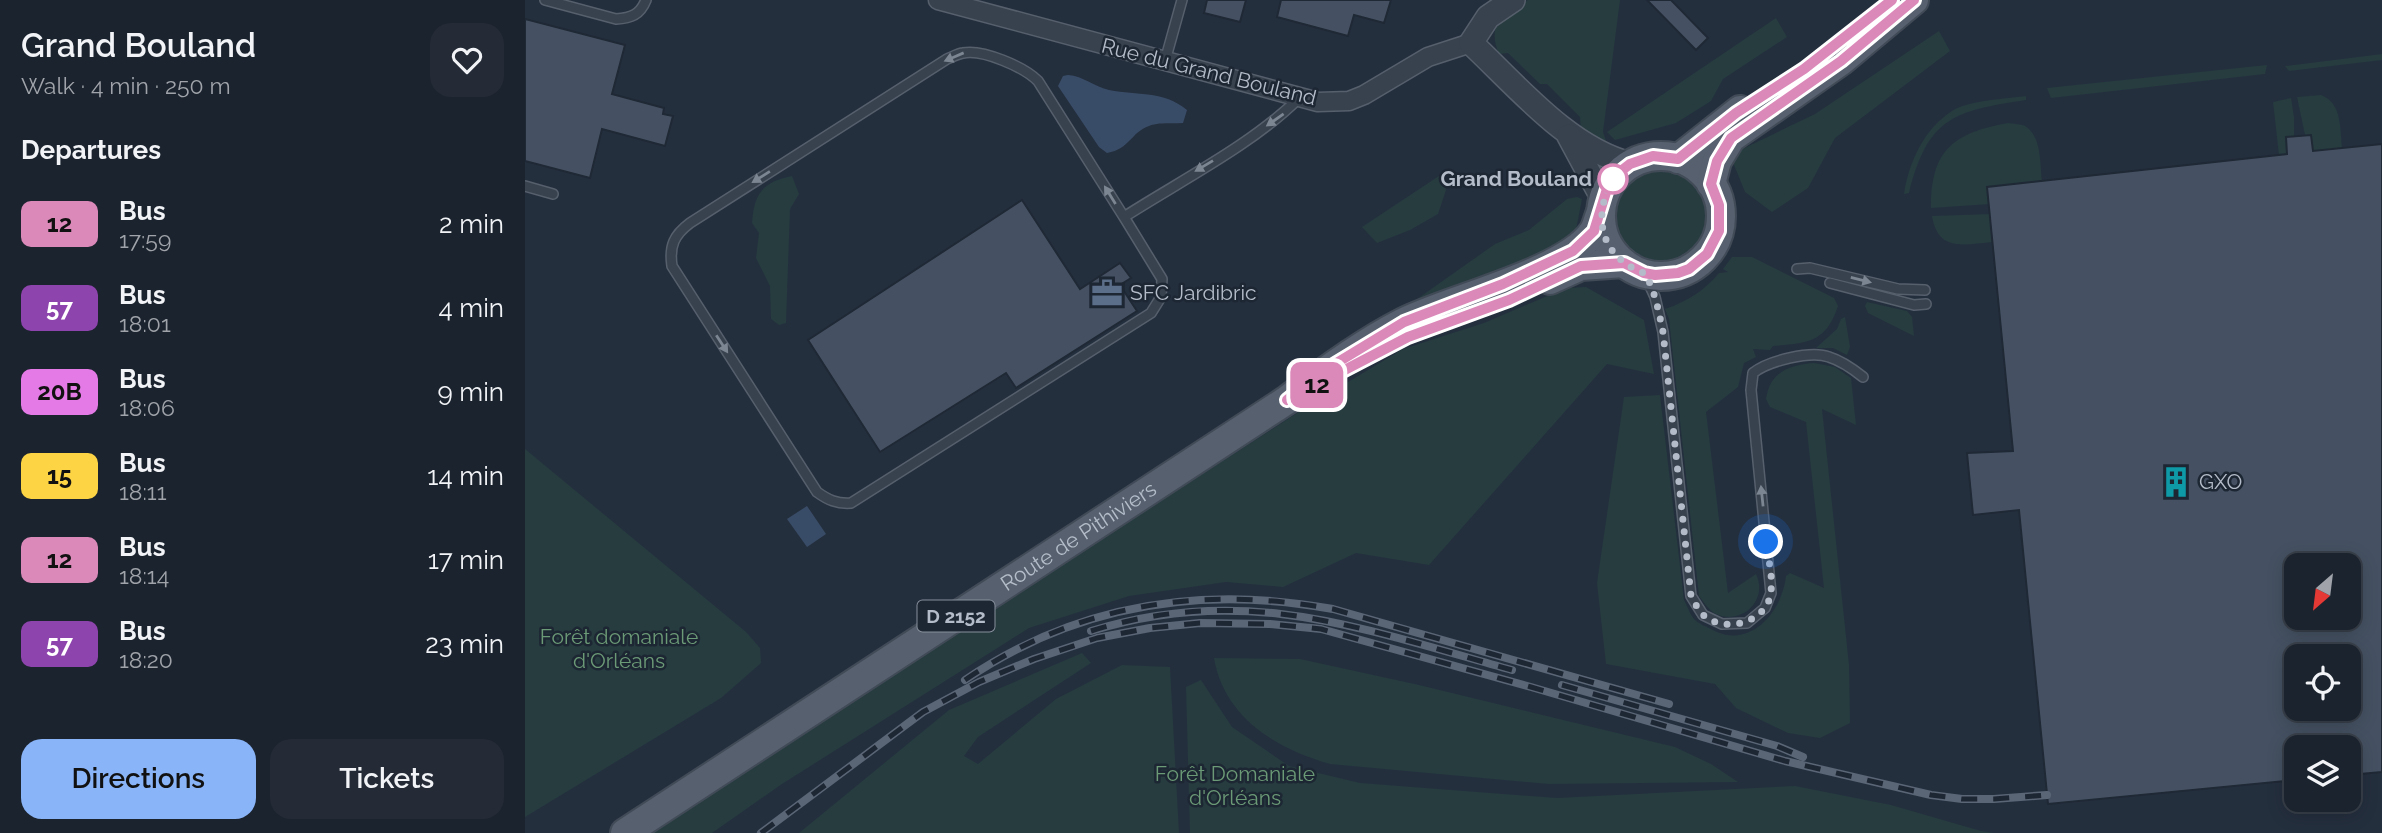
<!DOCTYPE html>
<meta charset="utf-8">
<style>
body{margin:0;font-family:Raleway,sans-serif;background:#242b36;color:#f1f3f6;height:100vh;display:flex;flex-direction:column;font-size:26px;white-space:nowrap}
*{box-sizing:border-box;margin:0}
p{font-size:23px;color:#a0a4aa}
.icon{flex:none;width:38px;height:38px;fill:none;stroke:currentColor;stroke-width:2;stroke-linecap:round;stroke-linejoin:round}
.map{position:relative;flex:1;overflow:hidden}
.panel{display:flex;flex-direction:column;background:#1b232e;width:525px}
.panel>*{flex:none}
.badge{padding:0 14px;border-radius:10px;font-size:24px;line-height:46px}
.needle{width:46px;rotate:208deg}
.fabs{position:absolute;left:1759px;top:553px;display:grid;gap:14px}
.fabs a{display:grid;place-items:center;width:77px;height:77px;border-radius:14px;background:#1b232e;box-shadow:0 4px 18px #0003,0 0 0 2px #39404a;font-size:35px}
.you{position:absolute;width:35px;height:35px;margin:-18px;border:5px solid #fff;border-radius:50%;background:#1a73e8;box-shadow:0 0 0 10px #1a73e833}
.map>.badge{position:absolute;translate:-50% -50%;box-shadow:0 0 0 4px #fff}
h2{padding:0 21px;font-size:26px;line-height:63px}
.round{display:grid;place-items:center;flex:none;width:74px;height:74px;border-radius:21px;background:#242b36}
.overview{display:flex;align-items:center;justify-content:space-between;height:119px;padding:0 21px}
h1{font-size:33px;font-weight:600;line-height:52px}
.button{display:flex;gap:14px;margin-top:auto;padding:14px 21px}
.button a{flex:1;height:80px;border-radius:21px;background:#8ab4f8;color:#111;font-size:28px;font-weight:600;line-height:80px;text-align:center}
.button a+a{background:#242b36;color:#f1f3f6}
ul{padding:0;list-style:none}
li{display:flex;align-items:center;gap:21px;height:84px;padding:0 21px}
li div{flex:1}
li b{display:block;font-size:26px}
li em{font-style:normal}
li .badge{min-width:77px;font-weight:700;text-align:center}
main{display:flex;flex:1;min-height:0}
.map>svg:first-child{display:block}
.green{fill:#263c3f}
.water{fill:#394c67}
.building{fill:#455162;stroke:#1f2835;stroke-width:2;fill-rule:evenodd}
.lines{fill:none;stroke-linecap:round;stroke-linejoin:round}
.service-casing{stroke:#565f6c;stroke-width:12}
.minor-casing{stroke:#565f6c;stroke-width:21}
.tertiary-casing{stroke:#565f6c;stroke-width:26}
.primary-casing{stroke:#414a57;stroke-width:32}
.service{stroke:#38414e;stroke-width:9}
.minor{stroke:#38414e;stroke-width:18}
.tertiary{stroke:#38414e;stroke-width:23}
.primary{stroke:#56606e;stroke-width:28}
.rail-casing{stroke:#5a6575;stroke-width:8}
.rail{stroke:#1d2633;stroke-width:5;stroke-dasharray:16;stroke-linecap:butt}
.oneway{fill:#7c8592}
.line-casing{stroke:#fff;stroke-width:16}
.line{stroke:#db89b9;stroke-width:10}
.walk{stroke:#b4bcc9;stroke-width:7;stroke-dasharray:0 12.6}
.stop-dot{fill:#fff;stroke:#db89b9;stroke-width:3.5}
.labels{text-anchor:middle;stroke-width:5;stroke-linejoin:round;paint-order:stroke}
.shield{fill:#1d2633;stroke:#878f9c;stroke-width:2}
.shield-label{font-size:19px;font-weight:bold;fill:#b4bcc9}
.street-label{font-size:21px;fill:#b4bcc9;stroke:#1d2633}
.stop-label{font-size:21px;font-weight:bold;fill:#b4bcc9;stroke:#1d2633;text-anchor:end}
.poi-label{font-size:21px;fill:#b4bcc9;stroke:#1d2633;text-anchor:start}
.park-label{font-size:21px;fill:#6b9a76;stroke:#1d2633}
</style>
<main>
<section class="panel">
<div class="overview"><div><h1>Grand Bouland</h1><p>Walk · 4 min · 250 m</p></div><a class="round"><svg class="icon" aria-label="heart" viewBox="0 0 24 24"><path d="M12 20l-8-8c-3-5 5-10 8-4 3-6 11-1 8 4z"/></svg></a></div>
<h2>Departures</h2>
<ul>
<li><span class="badge" style="background:#db89b9;color:#111">12</span><div><b>Bus</b><p>17:59</p></div><em>2 min</em></li>
<li><span class="badge" style="background:#8e44ad;color:#fff">57</span><div><b>Bus</b><p>18:01</p></div><em>4 min</em></li>
<li><span class="badge" style="background:#e47ae6;color:#111">20B</span><div><b>Bus</b><p>18:06</p></div><em>9 min</em></li>
<li><span class="badge" style="background:#fdd444;color:#111">15</span><div><b>Bus</b><p>18:11</p></div><em>14 min</em></li>
<li><span class="badge" style="background:#db89b9;color:#111">12</span><div><b>Bus</b><p>18:14</p></div><em>17 min</em></li>
<li><span class="badge" style="background:#8e44ad;color:#fff">57</span><div><b>Bus</b><p>18:20</p></div><em>23 min</em></li>
</ul>
<div class="button"><a>Directions</a><a>Tickets</a></div>
</section>
<div class="map">
<svg width="1857" height="833" viewBox="0 0 1857 833">
<rect width="100%" height="100%" fill="#242f3e"/>
<g class="green">
<path d="M 1003,0 L 1095,0 L 1078,132 L 1083,147 L 1056,131 L 1055,117 L 1022,84 L 1015,84 L 983,53 L 974,54 C 961,23 979,16 1003,0 Z"/>
<path d="M 1251,18 L 1262,37 L 1198,79 L 1186,101 L 1151,123 L 1090,140 L 1082,132 Z"/>
<path d="M 1414,31 L 1425,51 L 1310,138 L 1283,188 L 1247,212 L 1220,192 L 1205,155 L 1290,114 Z"/>
<path d="M 1857,54 L 1857,60 L 1764,71 L 1760,66 Z"/>
<path d="M 1742,65 L 1740,74 L 1526,98 L 1522,88 Z"/>
<path d="M 1796,95 C 1817,103 1815,128 1817,148 L 1788,151 L 1786,135 L 1780,135 L 1772,97 Z"/>
<path d="M 1501,96 L 1501,100 C 1429,111 1403,117 1384,193 L 1379,194 C 1384,162 1399,129 1427,111 C 1444,100 1481,99 1501,96 Z"/>
<path d="M 1766,98 L 1769,117 L 1769,136 L 1761,137 L 1762,154 L 1754,155 L 1748,102 Z"/>
<path d="M 1483,123 C 1488,124 1496,124 1500,126 C 1517,136 1515,165 1517,181 L 1465,204 L 1406,208 C 1406,150 1428,133 1483,123 Z"/>
<circle cx="1137" cy="217" r="48"/>
<path d="M 917,174 L 921,190 L 913,214 L 885,230 L 852,243 L 837,227 Z"/>
<path d="M 267,176 L 274,194 L 265,209 L 261,323 L 254,325 L 246,319 L 245,286 L 231,258 L 234,233 L 227,223 C 229,194 237,182 267,176 Z"/>
<path d="M 1052,197 L 1057,199 L 1050,235 L 1024,256 L 888,312 L 885,304 L 970,244 L 1004,230 L 1042,199 Z"/>
<path d="M 1466,214 L 1468,242 C 1440,244 1413,253 1407,216 Z"/>
<path d="M 1207,257 L 1227,257 L 1309,298 L 1313,306 C 1301,343 1282,343 1248,346 L 1245,350 L 1228,349 L 1231,357 L 1219,363 L 1213,387 L 1181,412 L 1203,593 L 1231,574 C 1244,601 1215,627 1189,613 C 1183,609 1178,601 1174,596 L 1144,319 L 1140,309 C 1163,301 1179,291 1194,273 L 1203,272 L 1198,269 Z"/>
<path d="M 1061,287 L 1119,320 L 1129,374 L 1082,364 L 904,565 L 831,553 L 758,587 L 701,582 L 604,596 L 504,628 L 257,784 L 187,833 L 128,833 L 347,687 L 783,406 L 878,349 L 959,323 L 1041,288 Z"/>
<path d="M 1342,302 L 1382,311 L 1387,317 L 1389,336 L 1343,313 L 1340,306 Z"/>
<path d="M 1320,317 L 1325,347 L 1322,355 L 1308,348 L 1291,348 L 1312,329 L 1316,319 Z"/>
<path d="M 1289,363 L 1310,367 L 1326,378 L 1331,425 L 1297,409 L 1324,665 L 1325,723 L 1295,738 L 1263,733 L 1211,708 L 1190,684 L 1081,664 L 1072,583 L 1099,397 L 1135,395 L 1159,600 C 1162,605 1165,615 1170,620 C 1173,623 1180,626 1184,628 C 1223,652 1257,613 1261,576 L 1265,573 L 1299,588 L 1281,422 L 1245,407 L 1241,399 C 1245,372 1264,365 1289,363 Z"/>
<path d="M 0,449 L 221,632 L 235,648 L 236,663 L 196,698 L 0,817 Z"/>
<path d="M 557,653 L 566,663 L 453,737 L 439,756 L 453,764 L 531,699 L 597,665 L 645,667 L 654,833 L 274,833 L 424,710 Z"/>
<path d="M 689,658 L 775,659 L 894,685 L 1150,747 L 1186,764 L 1213,782 L 1024,784 L 805,764 C 752,749 699,718 689,658 Z"/>
<path d="M 676,680 L 707,727 L 764,766 L 835,783 L 1032,798 L 1270,786 L 1366,805 L 1456,831 L 1469,833 L 665,833 L 661,687 Z"/>
</g>
<g class="water">
<path d="M 543,75 C 558,76 570,87 584,90 C 613,96 638,90 662,110 L 658,123 C 647,124 633,122 624,126 C 606,132 605,149 582,153 L 574,147 L 533,86 L 538,76 Z"/>
<path d="M 282,506 L 301,534 L 282,547 L 262,519 Z"/>
</g>
<g class="building">
<path d="M 682,0 L 721,0 L 715,22 L 679,13 Z"/>
<path d="M 756,0 L 866,0 L 859,23 L 829,15 L 823,36 L 752,17 Z"/>
<path d="M 1122,0 L 1146,0 L 1183,38 L 1171,50 Z"/>
<path d="M 0,19 L 100,45 L 87,94 L 139,108 L 138,114 L 148,116 L 140,146 L 77,129 L 65,178 L 0,161 Z"/>
<path d="M 1786,135 L 1788,151 L 1857,144 L 1857,772 L 1824,775 L 1824,747 L 1771,747 L 1771,780 L 1523,804 L 1494,510 L 1448,515 L 1442,453 L 1488,451 L 1462,187 L 1762,154 L 1761,137 ZM 1771,565 L 1824,565 L 1824,618 L 1771,618 ZM 1771,656 L 1824,656 L 1824,709 L 1771,709 Z"/>
<path d="M 497,200 L 555,289 L 595,263 L 606,278 L 595,285 L 612,311 L 491,388 L 481,373 L 355,452 L 283,340 Z"/>
</g>
<g class="lines">
<defs>
<g id="service">
<path d="M 20,0 L 91,19 C 106,18 115,15 121,0"/>
<path d="M 640,61 L 657,0"/>
<path d="M 0,186 L 28,194"/>
<path d="M 599,217 L 637,279 L 636,297 L 626,313 L 326,503 C 312,504 303,500 292,492 L 147,266 C 144,246 149,235 165,223 L 422,59 C 427,57 432,54 438,53 C 458,49 499,67 513,81 L 599,217 C 655,181 728,144 774,98"/>
<path d="M 1272,269 L 1285,268 L 1373,289 L 1400,290"/>
<path d="M 1119,273 L 1130,297 L 1138,332 L 1166,596 L 1178,615 L 1197,624 L 1222,623 L 1240,608 L 1246,593 L 1226,390 L 1228,373 C 1243,361 1286,350 1304,357 C 1317,361 1328,369 1338,377"/>
<path d="M 1305,283 L 1389,305 L 1401,304"/>
</g>
<path id="minor" d="M 413,0 L 793,102 L 824,101 L 839,95 L 903,57 L 946,43"/>
<g id="tertiary">
<path d="M 988,0 L 963,17 L 946,43 C 992,86 1043,148 1105,164"/>
<path d="M 1044,136 L 1078,199"/>
</g>
<g id="primary">
<circle cx="1136" cy="216" r="60"/>
<path d="M 1153,159 L 1215,110"/>
<path d="M 1186,184 L 1192,161 L 1206,138 L 1316,61 L 1389,0"/>
<path d="M 1025,280 L 1056,266 L 1099,263"/>
<path id="s1" d="M 100,833 L 762,400 C 798,372 836,344 877,323 C 923,299 1040,273 1068,232 C 1072,226 1073,218 1076,212"/>
</g>
</defs>
<use href="#service" class="service-casing"/>
<use href="#minor" class="minor-casing"/>
<use href="#tertiary" class="tertiary-casing"/>
<use href="#primary" class="primary-casing"/>
<use href="#service" class="service"/>
<use href="#minor" class="minor"/>
<use href="#tertiary" class="tertiary"/>
<use href="#primary" class="primary"/>
<defs>
<g id="rail">
<path d="M 566,631 C 720,583 839,629 987,670"/>
<path d="M 440,680 C 552,604 675,585 808,609 L 1144,704"/>
<path d="M 1037,685 L 1252,746 L 1278,757"/>
<path d="M 236,833 L 398,712 L 454,682 L 509,659 L 572,638 L 625,628 L 675,623 L 745,624 L 796,629 L 1006,687 L 1260,761 L 1406,795 L 1437,799 L 1469,799 L 1522,795"/>
</g>
</defs>
<use href="#rail" class="rail-casing"/>
<use href="#rail" class="rail"/>
</g>
<defs><path id="oneway-solid" d="M-6-.8H1V-3.2L6.5 0L1 3.2V.8H-6Z" transform="scale(1.75)"/></defs>
<g class="oneway">
<use href="#oneway-solid" transform="translate(429 57) rotate(157)"/>
<use href="#oneway-solid" transform="translate(750 120) rotate(145)"/>
<use href="#oneway-solid" transform="translate(679 166) rotate(149)"/>
<use href="#oneway-solid" transform="translate(236 177) rotate(148)"/>
<use href="#oneway-solid" transform="translate(585 195) rotate(-122)"/>
<use href="#oneway-solid" transform="translate(1336 280) rotate(14)"/>
<use href="#oneway-solid" transform="translate(197 344) rotate(57)"/>
<use href="#oneway-solid" transform="translate(1237 496) rotate(-96)"/>
</g>
<g class="lines">
<defs>
<path id="line" d="M 1367,0 L 1279,69 L 1211,113 L 1153,159 L 1128,156 L 1105,164 L 1096,171 L 1082,189 L 1069,231 L 1048,251 L 978,284 L 879,322 L 800,370 L 762,400 L 883,337 L 984,300 L 1056,266 L 1099,263 L 1119,273 L 1130,275 L 1153,273 L 1164,269 L 1182,254 L 1194,231 L 1194,205 L 1186,184 L 1192,161 L 1206,138 L 1316,61 L 1389,0"/>
</defs>
<use href="#line" class="line-casing"/>
<use href="#line" class="line"/>
<path class="walk" d="M 1088,179 C 1072,207 1071,242 1100,263 C 1105,268 1115,269 1119,274 C 1129,284 1135,318 1138,332 L 1166,596 C 1169,601 1173,610 1177,614 C 1199,635 1244,622 1246,591 C 1248,576 1243,558 1241,542"/>
</g>
<defs>
<symbol id="office-bare" viewBox="-9 -9 18 18"><path d="M-6-3h4V-5.5h4V-3h4V5H-6ZM-1-4.5V-3h2v-1.5ZM-6 0V1H6V0Z" fill="#5c6f8a" stroke="#1d2633" stroke-width="2.5" paint-order="stroke"/></symbol>
<symbol id="building-bare" viewBox="-9 -9 18 18"><path d="M-4-6H4V6H1V3H-1V6H-4ZM-2.5-4.3h1.7v1.8h-1.7ZM.8-4.3h1.7v1.8H.8ZM-2.5-1h1.7V.8h-1.7ZM.8-1h1.7V.8H.8Z" fill="#0f9aa8" stroke="#1d2633" stroke-width="2.5" paint-order="stroke"/></symbol>
</defs>
<g fill-rule="evenodd">
<use href="#office-bare" x="560" y="271" width="44" height="44"/>
<use href="#building-bare" x="1629" y="460" width="44" height="44"/>
</g>
<circle class="stop-dot" cx="1088" cy="179" r="14"/>
<g class="labels">
<rect class="shield" x="392.5" y="600.5" width="77" height="31" rx="5"/>
<g class="shield-label">
<text x="431" y="623">D 2152</text>
</g>
<g class="street-label">
<text transform="translate(684 72) rotate(14)" y="7">Rue du Grand Bouland</text>
<text dy="7" stroke="none"><textPath href="#s1" startOffset="542">Route de Pithiviers</textPath></text>
</g>
<g class="stop-label">
<text x="1067" y="186">Grand Bouland</text>
</g>
<g class="poi-label">
<text x="605" y="300">SFC Jardibric</text>
<text x="1674" y="489">GXO</text>
</g>
<g class="park-label">
<text x="94" y="644">Forêt domaniale<tspan x="94" dy="24">d'Orléans</tspan></text>
<text x="710" y="781">Forêt Domaniale<tspan x="710" dy="24">d'Orléans</tspan></text>
</g>
</g>
</svg>
<div class="fabs">
<a><svg class="needle" viewBox="-14 -14 28 28"><path d="M0-13l5 13h-10z" fill="#e53935"/><path d="M0 13l5-13h-10z" fill="#a0a4aa"/></svg></a>
<a><svg class="icon" aria-label="locate" viewBox="0 0 24 24"><circle cx="12" cy="12" r="6"/><path d="M12 2v4M12 18v4M2 12h4M18 12h4"/></svg></a>
<a><svg class="icon" aria-label="layers" viewBox="0 0 24 24"><path d="M12 4l9 5-9 5-9-5zM3 14l9 5 9-5"/></svg></a>
</div>
<div class="you" style="left:1241px;top:542px"></div>
<b class="badge" style="left:792px;top:385px;background:#db89b9;color:#111">12</b>
</div>
</main>
